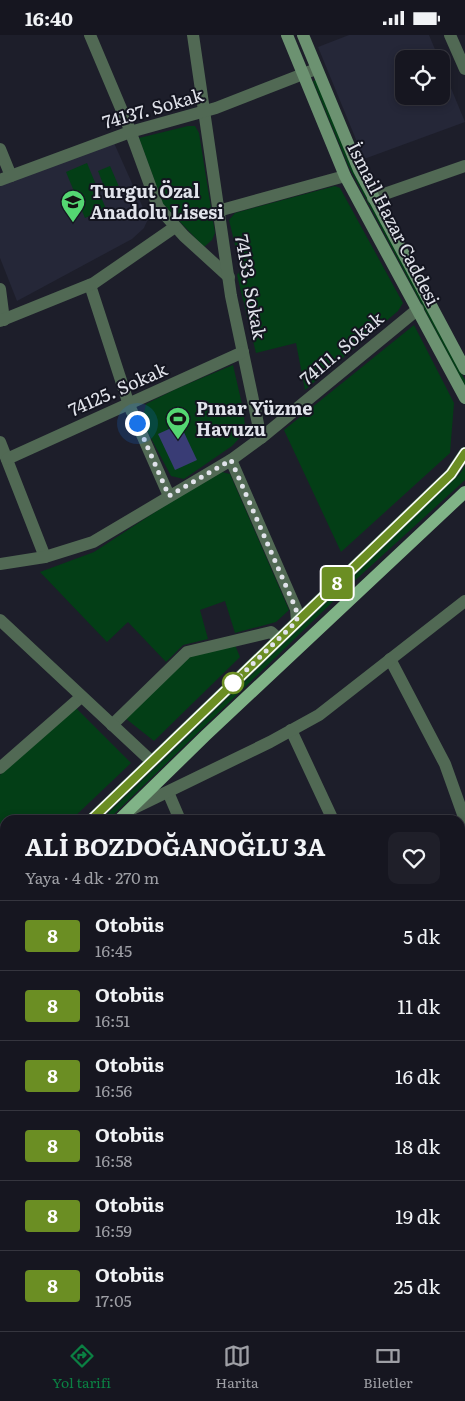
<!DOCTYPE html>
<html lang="tr">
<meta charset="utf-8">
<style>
body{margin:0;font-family:Literata,serif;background:#1f1f29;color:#f1f3f6;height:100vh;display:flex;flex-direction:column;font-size:19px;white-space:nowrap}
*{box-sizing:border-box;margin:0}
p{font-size:16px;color:#9e9fa5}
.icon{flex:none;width:28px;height:28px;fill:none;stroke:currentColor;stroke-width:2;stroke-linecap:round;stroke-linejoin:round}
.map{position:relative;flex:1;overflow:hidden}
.side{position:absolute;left:0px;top:780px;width:465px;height:516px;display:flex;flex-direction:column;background:#161620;border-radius:15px 15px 0 0;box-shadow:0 2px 8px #0003,0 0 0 1px #35353e}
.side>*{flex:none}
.badge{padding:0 10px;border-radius:4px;font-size:18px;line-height:32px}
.tools{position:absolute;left:395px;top:15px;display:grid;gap:10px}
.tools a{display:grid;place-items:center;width:55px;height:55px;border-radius:10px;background:#161620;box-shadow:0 2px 8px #0003,0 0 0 1px #35353e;font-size:25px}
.you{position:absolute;width:25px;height:25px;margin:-12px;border:4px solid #fff;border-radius:50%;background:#1a73e8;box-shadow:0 0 0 8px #1a73e833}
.map>.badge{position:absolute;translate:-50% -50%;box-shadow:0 0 0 2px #fff}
.round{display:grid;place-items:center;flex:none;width:52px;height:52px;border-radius:10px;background:#1f1f29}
.head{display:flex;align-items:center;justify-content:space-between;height:85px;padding:0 25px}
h1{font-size:24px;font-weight:700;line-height:38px}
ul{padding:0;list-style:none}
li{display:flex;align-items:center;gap:15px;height:70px;padding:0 25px;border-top:1px solid #35353e}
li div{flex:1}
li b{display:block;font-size:19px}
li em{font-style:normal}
li .badge{min-width:55px;font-weight:700;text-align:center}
.status{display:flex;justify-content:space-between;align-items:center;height:35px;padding:0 25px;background:#161620;direction:ltr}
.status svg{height:14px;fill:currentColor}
.tabs{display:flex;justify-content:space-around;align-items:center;height:70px;border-top:1px solid #35353e;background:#161620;font-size:14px;color:#9e9fa5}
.tabs a{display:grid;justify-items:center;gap:2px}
.tabs .active{color:#0b8043}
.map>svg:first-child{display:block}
.built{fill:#252738}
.green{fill:#033e16}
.water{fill:#393c75}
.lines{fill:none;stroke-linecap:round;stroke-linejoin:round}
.minor{stroke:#516954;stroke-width:12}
.tertiary{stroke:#516954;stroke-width:12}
.secondary{stroke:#6c9271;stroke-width:12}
.primary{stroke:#80b387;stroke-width:12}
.line-casing{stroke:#fff;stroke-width:11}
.line{stroke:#6b8e23;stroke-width:8}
.walk{stroke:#e1e3eb;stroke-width:5;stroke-dasharray:0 9}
.stop-dot{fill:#fff;stroke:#6b8e23;stroke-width:2.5}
.labels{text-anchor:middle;stroke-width:4;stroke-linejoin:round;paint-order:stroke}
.street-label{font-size:18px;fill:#e1e3eb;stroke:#141520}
.poi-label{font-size:18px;font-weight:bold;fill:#e1e3eb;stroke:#141520;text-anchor:start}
</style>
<div class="status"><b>16:40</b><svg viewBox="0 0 49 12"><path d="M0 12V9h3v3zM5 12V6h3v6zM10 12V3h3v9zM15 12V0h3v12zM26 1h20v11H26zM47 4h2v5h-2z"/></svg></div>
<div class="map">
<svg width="465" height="1296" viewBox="0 0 465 1296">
<rect width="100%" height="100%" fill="#1d1e2a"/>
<g class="built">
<path d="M 349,0 L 429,0 L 439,24 L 404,24 L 404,61 L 441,61 L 441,29 L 465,87 L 364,124 L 318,12 Z"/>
<path d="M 114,108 L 148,184 L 144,193 L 132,204 L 17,266 L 0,223 L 0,149 Z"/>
</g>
<g class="green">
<path d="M 316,45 L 350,129 L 465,345 L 465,351 L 348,130 L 313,46 Z"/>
<path d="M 188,91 L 195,91 L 199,98 L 215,198 L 212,205 L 204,212 L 163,169 L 139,103 Z"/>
<path d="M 87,128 L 106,174 L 85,183 L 66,137 Z"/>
<path d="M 110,131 L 120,154 L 107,159 L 98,136 Z"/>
<path d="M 335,151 L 340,153 L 403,268 L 398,276 L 305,355 L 296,308 L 256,318 L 237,240 L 241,235 L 229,185 L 235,178 Z"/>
<path d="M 414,290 L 454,368 L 450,418 L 341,517 L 284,395 Z"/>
<path d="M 233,330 L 244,378 L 245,397 L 232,411 L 184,444 L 171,441 L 142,386 L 146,369 L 178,353 Z"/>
<path d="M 465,431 L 465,445 L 350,550 L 108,785 L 101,785 L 459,440 Z"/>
<path d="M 218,436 L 230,439 L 289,575 L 276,587 L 235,598 L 225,566 L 200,575 L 208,604 L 183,610 L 166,627 L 128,587 L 107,607 L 40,537 L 94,517 Z"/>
<path d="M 235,610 L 240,622 L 154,706 L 125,683 L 190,618 Z"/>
<path d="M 76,673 L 131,728 L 71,785 L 5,785 L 5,821 L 0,814 L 0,740 Z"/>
<path d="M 0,990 L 5,1003 L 5,1106 L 0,1105 Z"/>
<path d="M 322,1291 L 402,1291 L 385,1296 L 323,1296 Z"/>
</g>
<path class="water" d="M 180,389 L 197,425 L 175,435 L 158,399 Z"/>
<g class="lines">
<g class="minor">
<path d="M 90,0 L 128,90 L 158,172 L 184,201 L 229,242"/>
<path d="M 193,0 L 231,261 L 261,403"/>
<path d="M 450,0 L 465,34"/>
<path d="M 0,114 L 11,141"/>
<path d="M 0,145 L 130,97 L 216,73 L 316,34"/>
<path d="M 373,163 L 465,131"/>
<path d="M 218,176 L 345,141"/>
<path d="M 90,250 L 129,370 L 169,461"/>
<path d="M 0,254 L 4,285"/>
<path d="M 0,286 L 94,248 L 175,192"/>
<path d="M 0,407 L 45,522"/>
<path d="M 7,424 L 243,317"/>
<path d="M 231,425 L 296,574 L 297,586"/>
<path d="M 0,529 L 45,522 L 93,507 L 231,425 L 261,403 L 418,274"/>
<path d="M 390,624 L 445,729 L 465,785"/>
<path d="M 112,690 L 187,617 L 271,597 L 279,604"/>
<path d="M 291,695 L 333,785"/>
<path d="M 0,733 L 81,662"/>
<path d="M 168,757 L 180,785"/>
<path d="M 460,823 L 465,821"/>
<path d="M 460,944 L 465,942"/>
<path d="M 0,953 L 5,962"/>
<path d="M 460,1000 L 465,998"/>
<path d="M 460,1033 L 465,1054"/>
<path d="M 460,1144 L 465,1142"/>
<path d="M 135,1291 L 136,1296"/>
<path d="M 296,1291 L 297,1296"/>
<path d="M 454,1291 L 455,1296"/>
<path d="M 111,1296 L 113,1291"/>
<path d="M 261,1296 L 278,1291"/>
<path d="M 407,1296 L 424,1291"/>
</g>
<g class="tertiary">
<path d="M 0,585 L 151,726"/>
<path d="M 132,774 L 270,707 L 319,680 L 465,566"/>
</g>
<g class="secondary">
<path d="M 287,0 L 345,141 L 465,363"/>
<path d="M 303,0 L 359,135 L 465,334"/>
</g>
<g class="primary">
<path d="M 91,785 L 451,439 L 465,418"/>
<path d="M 119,785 L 206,700 L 465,457"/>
<path d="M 0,872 L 5,865"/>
<path d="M 0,906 L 5,898"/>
</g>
</g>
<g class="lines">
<defs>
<path id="line" d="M 91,785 L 451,439 L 465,418"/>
</defs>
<use href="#line" class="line-casing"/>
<use href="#line" class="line"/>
<path class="walk" d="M 137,388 L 169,461 L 231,425 L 296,574 L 297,586 L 233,648"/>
</g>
<defs>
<symbol id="school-pin" viewBox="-11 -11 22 30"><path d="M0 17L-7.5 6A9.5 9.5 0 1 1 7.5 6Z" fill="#54d672" stroke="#141520"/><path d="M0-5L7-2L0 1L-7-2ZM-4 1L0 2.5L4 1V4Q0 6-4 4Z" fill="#111"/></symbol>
<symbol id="stadium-pin" viewBox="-11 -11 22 30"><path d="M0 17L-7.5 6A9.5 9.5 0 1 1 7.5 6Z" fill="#54d672" stroke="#141520"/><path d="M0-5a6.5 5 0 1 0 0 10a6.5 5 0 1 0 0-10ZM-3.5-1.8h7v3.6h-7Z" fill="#111"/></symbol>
</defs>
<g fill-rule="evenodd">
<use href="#school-pin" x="59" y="153" width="28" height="38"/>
<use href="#stadium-pin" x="164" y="370" width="28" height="38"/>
</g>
<circle class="stop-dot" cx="233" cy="648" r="10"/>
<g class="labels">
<g class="street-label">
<text transform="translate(153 74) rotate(-16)" y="6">74137. Sokak</text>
<text transform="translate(393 189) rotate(63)" y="6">İsmail Hazar Caddesi</text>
<text transform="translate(250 252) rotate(80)" y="6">74133. Sokak</text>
<text transform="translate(342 314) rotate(-40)" y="6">74111. Sokak</text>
<text transform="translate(118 355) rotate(-24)" y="6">74125. Sokak</text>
</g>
<g class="poi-label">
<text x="90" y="163">Turgut Özal<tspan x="90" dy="21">Anadolu Lisesi</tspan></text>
<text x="196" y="380">Pınar Yüzme<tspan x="196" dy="21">Havuzu</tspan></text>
</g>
</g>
</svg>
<div class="tools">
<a><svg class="icon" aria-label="locate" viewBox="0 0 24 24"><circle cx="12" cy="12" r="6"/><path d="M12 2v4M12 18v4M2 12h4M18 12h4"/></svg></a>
</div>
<div class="you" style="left:137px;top:388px"></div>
<b class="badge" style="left:337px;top:548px;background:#6b8e23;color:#fff">8</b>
<section class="side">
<div class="head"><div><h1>ALİ BOZDOĞANOĞLU 3A</h1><p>Yaya · 4 dk · 270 m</p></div><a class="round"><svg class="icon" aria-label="heart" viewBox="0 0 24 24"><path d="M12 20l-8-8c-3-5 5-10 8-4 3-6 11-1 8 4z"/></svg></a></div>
<ul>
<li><span class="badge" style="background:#6b8e23;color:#fff">8</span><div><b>Otobüs</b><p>16:45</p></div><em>5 dk</em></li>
<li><span class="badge" style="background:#6b8e23;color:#fff">8</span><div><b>Otobüs</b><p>16:51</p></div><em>11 dk</em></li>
<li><span class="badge" style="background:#6b8e23;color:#fff">8</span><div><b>Otobüs</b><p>16:56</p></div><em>16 dk</em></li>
<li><span class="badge" style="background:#6b8e23;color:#fff">8</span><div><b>Otobüs</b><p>16:58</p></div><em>18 dk</em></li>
<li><span class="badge" style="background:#6b8e23;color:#fff">8</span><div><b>Otobüs</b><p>16:59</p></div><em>19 dk</em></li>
<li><span class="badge" style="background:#6b8e23;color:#fff">8</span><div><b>Otobüs</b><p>17:05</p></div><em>25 dk</em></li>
</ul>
</section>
</div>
<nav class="tabs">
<a class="active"><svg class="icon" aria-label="directions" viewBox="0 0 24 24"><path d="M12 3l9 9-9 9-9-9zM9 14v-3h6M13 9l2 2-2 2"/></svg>Yol tarifi</a>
<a><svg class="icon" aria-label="map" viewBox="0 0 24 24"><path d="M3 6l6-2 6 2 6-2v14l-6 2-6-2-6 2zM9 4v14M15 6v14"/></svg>Harita</a>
<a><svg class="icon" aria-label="tickets" viewBox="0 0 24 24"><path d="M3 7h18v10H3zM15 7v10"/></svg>Biletler</a>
</nav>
